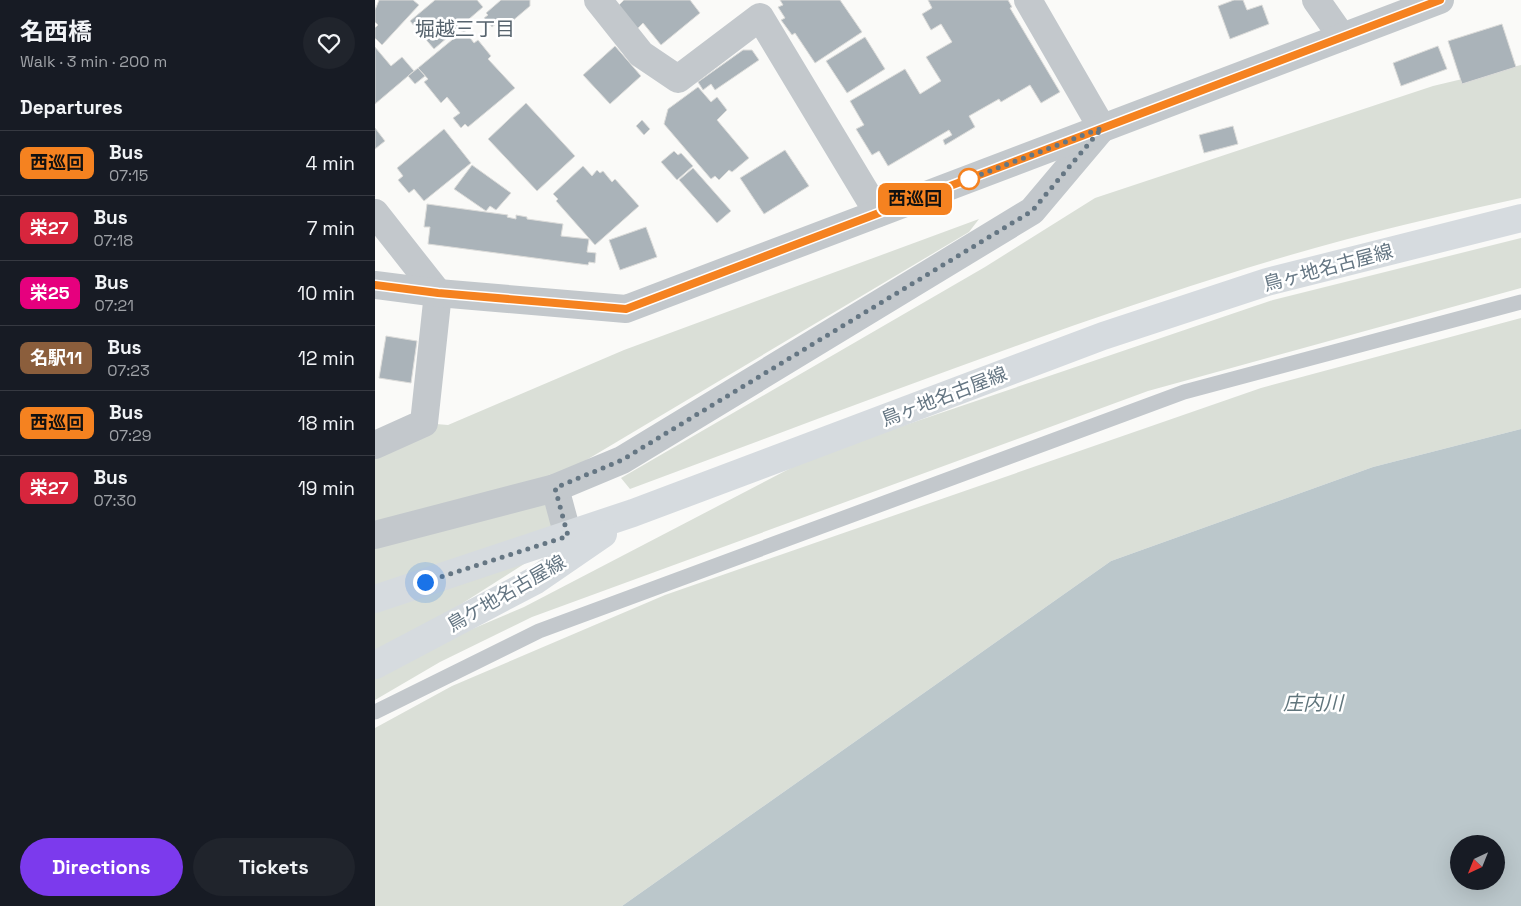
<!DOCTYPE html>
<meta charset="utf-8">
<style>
body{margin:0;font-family:"Space Grotesk","Noto Sans JP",sans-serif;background:#20242c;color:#f1f3f6;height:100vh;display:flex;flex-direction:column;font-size:19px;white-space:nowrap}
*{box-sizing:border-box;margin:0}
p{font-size:16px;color:#9ea1a6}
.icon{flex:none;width:28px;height:28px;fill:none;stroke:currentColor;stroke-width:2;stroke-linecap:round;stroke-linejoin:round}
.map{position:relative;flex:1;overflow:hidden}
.sheet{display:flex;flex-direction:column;background:#171b24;width:375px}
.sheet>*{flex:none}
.badge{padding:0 10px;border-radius:8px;font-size:18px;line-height:32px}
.needle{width:32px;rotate:223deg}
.buttons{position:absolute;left:1075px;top:835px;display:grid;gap:10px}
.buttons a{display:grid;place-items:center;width:55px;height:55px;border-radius:50%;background:#171b24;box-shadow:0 5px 20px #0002;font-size:25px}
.you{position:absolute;width:25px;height:25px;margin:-12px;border:4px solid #fff;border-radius:50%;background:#1a73e8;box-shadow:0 0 0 8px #1a73e833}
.map>.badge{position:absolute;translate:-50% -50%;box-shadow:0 0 0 2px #fff}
h2{padding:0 20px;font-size:19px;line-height:45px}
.round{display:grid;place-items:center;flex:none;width:52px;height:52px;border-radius:26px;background:#20242c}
.head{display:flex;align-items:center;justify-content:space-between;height:85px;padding:0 20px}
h1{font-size:24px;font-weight:700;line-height:38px}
.action{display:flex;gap:10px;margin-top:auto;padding:10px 20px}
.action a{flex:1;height:58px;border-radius:30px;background:#7c3aed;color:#fff;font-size:20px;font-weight:700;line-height:58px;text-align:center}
.action a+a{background:#20242c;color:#f1f3f6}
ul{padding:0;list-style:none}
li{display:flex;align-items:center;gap:15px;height:65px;padding:0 20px;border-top:1px solid #363941}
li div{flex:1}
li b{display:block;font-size:19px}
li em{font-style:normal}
li .badge{min-width:55px;font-weight:700;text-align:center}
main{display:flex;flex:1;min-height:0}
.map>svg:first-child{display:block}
.green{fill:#dadfd7}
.water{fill:#bbc7cb;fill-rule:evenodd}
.building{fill:#aab3b9;stroke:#dcdcda}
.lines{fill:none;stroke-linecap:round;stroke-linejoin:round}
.service{stroke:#c3c8cc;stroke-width:15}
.minor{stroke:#c3c8cc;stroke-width:28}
.tertiary{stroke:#c3c8cc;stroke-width:28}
.secondary{stroke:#d6dbdf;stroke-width:28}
.line-casing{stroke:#fff;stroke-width:11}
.line{stroke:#f58220;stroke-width:8}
.walk{stroke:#657683;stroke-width:5;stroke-dasharray:0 9}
.stop-dot{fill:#fff;stroke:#f58220;stroke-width:2.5}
.labels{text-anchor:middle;stroke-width:5;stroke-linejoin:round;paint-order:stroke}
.street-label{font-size:19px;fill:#657683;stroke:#fff}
.neighbourhood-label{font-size:20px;fill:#57646e;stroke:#fff}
.water-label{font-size:20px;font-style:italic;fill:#60757c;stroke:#fff}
</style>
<main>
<section class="sheet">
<div class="head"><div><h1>名西橋</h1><p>Walk · 3 min · 200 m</p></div><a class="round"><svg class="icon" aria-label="heart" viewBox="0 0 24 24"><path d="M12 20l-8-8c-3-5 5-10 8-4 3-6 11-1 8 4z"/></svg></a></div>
<h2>Departures</h2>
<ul>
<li><span class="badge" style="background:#f58220;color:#111">西巡回</span><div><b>Bus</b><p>07:15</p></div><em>4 min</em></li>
<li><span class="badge" style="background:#d7263d;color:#fff">栄27</span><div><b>Bus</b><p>07:18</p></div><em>7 min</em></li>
<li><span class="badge" style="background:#e6007e;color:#fff">栄25</span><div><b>Bus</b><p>07:21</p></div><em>10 min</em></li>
<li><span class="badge" style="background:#8b5e3c;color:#fff">名駅11</span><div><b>Bus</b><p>07:23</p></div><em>12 min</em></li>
<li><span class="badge" style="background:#f58220;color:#111">西巡回</span><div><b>Bus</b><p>07:29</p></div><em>18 min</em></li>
<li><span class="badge" style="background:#d7263d;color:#fff">栄27</span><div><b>Bus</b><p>07:30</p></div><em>19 min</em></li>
</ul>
<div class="action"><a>Directions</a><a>Tickets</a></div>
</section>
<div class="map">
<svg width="1146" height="906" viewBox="0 0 1146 906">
<rect width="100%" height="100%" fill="#fafaf8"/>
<g class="green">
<path d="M 1146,65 L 1146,198 C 1054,218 962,240 872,268 C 664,333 460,413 255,489 L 246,478 L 610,267 L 720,198 L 1058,86 Z"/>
<path d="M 604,219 L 594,232 L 208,462 L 180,488 L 193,536 L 0,659 L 0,445 L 49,423 L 73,425 L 249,350 Z"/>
<path d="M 1146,238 L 1146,288 L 773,391 L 157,617 L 65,662 L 0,700 L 0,670 L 149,607 L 439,456 L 898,300 Z"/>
<path d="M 1146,318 L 1146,429 L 998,467 L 736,561 L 247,906 L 0,906 L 0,728 L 77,686 L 290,595 L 886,388 Z"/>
</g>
<path class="water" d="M 1146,429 L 1146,906 L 247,906 L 736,561 L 998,467 ZM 1084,844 L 1121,844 L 1121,881 L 1084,881 Z"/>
<g class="building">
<path d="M 4,0 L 38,0 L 44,5 L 7,45 L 0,38 L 0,28 L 3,25 L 0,22 L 0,10 Z"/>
<path d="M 60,0 L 102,0 L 108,7 L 59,49 L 35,21 Z"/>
<path d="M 126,0 L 155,0 L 155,6 L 135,23 L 132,20 L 126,26 L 123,22 L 117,27 L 109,18 L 113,15 L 111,13 Z"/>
<path d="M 249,0 L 315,0 L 325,13 L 286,45 L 268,23 L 262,29 L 243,6 Z"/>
<path d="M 405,0 L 465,0 L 487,32 L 440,63 L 420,33 L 417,35 L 406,20 L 410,18 L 403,7 L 408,5 Z"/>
<path d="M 553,0 L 633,0 L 637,7 L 635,8 L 685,92 L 666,103 L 655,85 L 626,102 L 624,99 L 594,116 L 600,127 L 570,145 L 568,140 L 577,135 L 574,130 L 513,166 L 504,151 L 497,155 L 481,129 L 489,125 L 475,101 L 530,69 L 545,94 L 566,81 L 551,57 L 577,42 L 566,24 L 556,30 L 547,14 L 557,8 Z"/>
<path d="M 859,0 L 868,0 L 872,10 L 887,5 L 894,24 L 855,39 L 843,6 Z"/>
<path d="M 1127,24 L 1141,67 L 1087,84 L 1073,41 Z"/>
<path d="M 89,30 L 99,43 L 103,40 L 116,56 L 113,59 L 140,88 L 93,127 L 90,124 L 86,128 L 78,118 L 85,113 L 72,97 L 66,103 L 49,82 L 53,79 L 43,68 Z"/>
<path d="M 490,37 L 510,69 L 472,93 L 451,61 Z"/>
<path d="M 240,46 L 266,76 L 235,104 L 208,75 Z"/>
<path d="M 1063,46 L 1072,69 L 1026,86 L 1018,63 Z"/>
<path d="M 0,47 L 16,66 L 27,57 L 39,71 L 0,104 Z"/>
<path d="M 368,50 L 377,50 L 384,60 L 340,90 L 336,84 L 328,90 L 323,82 Z"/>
<path d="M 43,68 L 50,76 L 40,84 L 33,76 Z"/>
<path d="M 323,87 L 336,102 L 342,97 L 352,110 L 342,120 L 374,158 L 357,172 L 354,170 L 344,180 L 340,176 L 336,179 L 289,124 L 293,109 Z"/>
<path d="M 151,103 L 200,156 L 162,191 L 113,139 Z"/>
<path d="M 267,120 L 275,129 L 269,135 L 261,126 Z"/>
<path d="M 858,126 L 863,144 L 829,153 L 824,135 Z"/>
<path d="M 0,128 L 10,141 L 0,149 Z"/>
<path d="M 69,129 L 96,163 L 49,201 L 39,189 L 34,193 L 23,180 L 28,176 L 22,168 Z"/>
<path d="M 410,150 L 434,186 L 389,214 L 365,178 Z"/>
<path d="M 299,151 L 303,155 L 306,153 L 318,166 L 302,180 L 286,162 Z"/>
<path d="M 97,165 L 136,193 L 121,210 L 115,206 L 111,211 L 79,189 Z"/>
<path d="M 208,166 L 217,176 L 222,170 L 225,173 L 228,171 L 237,182 L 240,179 L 264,206 L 220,245 L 181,201 L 183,199 L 178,194 Z"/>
<path d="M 318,168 L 356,211 L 342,223 L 304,180 Z"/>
<path d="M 52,204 L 133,215 L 132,217 L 141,219 L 141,215 L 152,217 L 152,219 L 188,224 L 186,236 L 214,239 L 212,252 L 221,253 L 220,263 L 214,262 L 213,265 L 53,244 L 55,227 L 49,227 Z"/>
<path d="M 271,227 L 282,257 L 245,270 L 234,240 Z"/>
<path d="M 11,336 L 42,341 L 36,383 L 4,378 Z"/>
</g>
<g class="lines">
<path class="service" d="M 0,712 L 164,631 L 809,392 L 1146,302"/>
<g class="minor">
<path d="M 223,0 L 266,54 L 303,79 L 385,17 L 503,213"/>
<path d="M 941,0 L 967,37"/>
<path d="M 0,213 L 63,293 L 49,423 L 0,445"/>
<path d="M 180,488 L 193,536"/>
<path d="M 0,535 L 180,488 L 247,460 L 657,211 L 727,128 L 653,0"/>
</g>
<path class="tertiary" d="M 0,285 L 63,293 L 251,309 L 1065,0"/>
<g class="secondary">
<path d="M 0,599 L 258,513 L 728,336 L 892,282 L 1146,218"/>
<path d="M 0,665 L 161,580 L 228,534"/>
</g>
</g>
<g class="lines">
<defs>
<path id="line" d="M 0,285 L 63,293 L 251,309 L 1065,0"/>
</defs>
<use href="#line" class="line-casing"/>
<use href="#line" class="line"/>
<path class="walk" d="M 50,582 L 193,536 L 180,488 L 247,460 L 657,211 L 727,128 L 594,179"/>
</g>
<circle class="stop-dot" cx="594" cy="179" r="10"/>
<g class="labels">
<g class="street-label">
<text transform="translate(953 267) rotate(-15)" y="7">鳥ヶ地名古屋線</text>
<text transform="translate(569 396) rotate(-21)" y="7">鳥ヶ地名古屋線</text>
<text transform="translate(131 593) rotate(-30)" y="7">鳥ケ地名古屋線</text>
</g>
<g class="neighbourhood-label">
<text x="90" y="36">堀越三丁目</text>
</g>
<g class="water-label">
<text x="938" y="710">庄内川</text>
</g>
</g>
</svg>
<div class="buttons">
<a><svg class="needle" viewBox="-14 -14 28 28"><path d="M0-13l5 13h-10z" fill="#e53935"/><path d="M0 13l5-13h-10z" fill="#9ea1a6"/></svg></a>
</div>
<div class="you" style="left:50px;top:582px"></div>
<b class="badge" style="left:540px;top:199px;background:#f58220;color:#111">西巡回</b>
</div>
</main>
